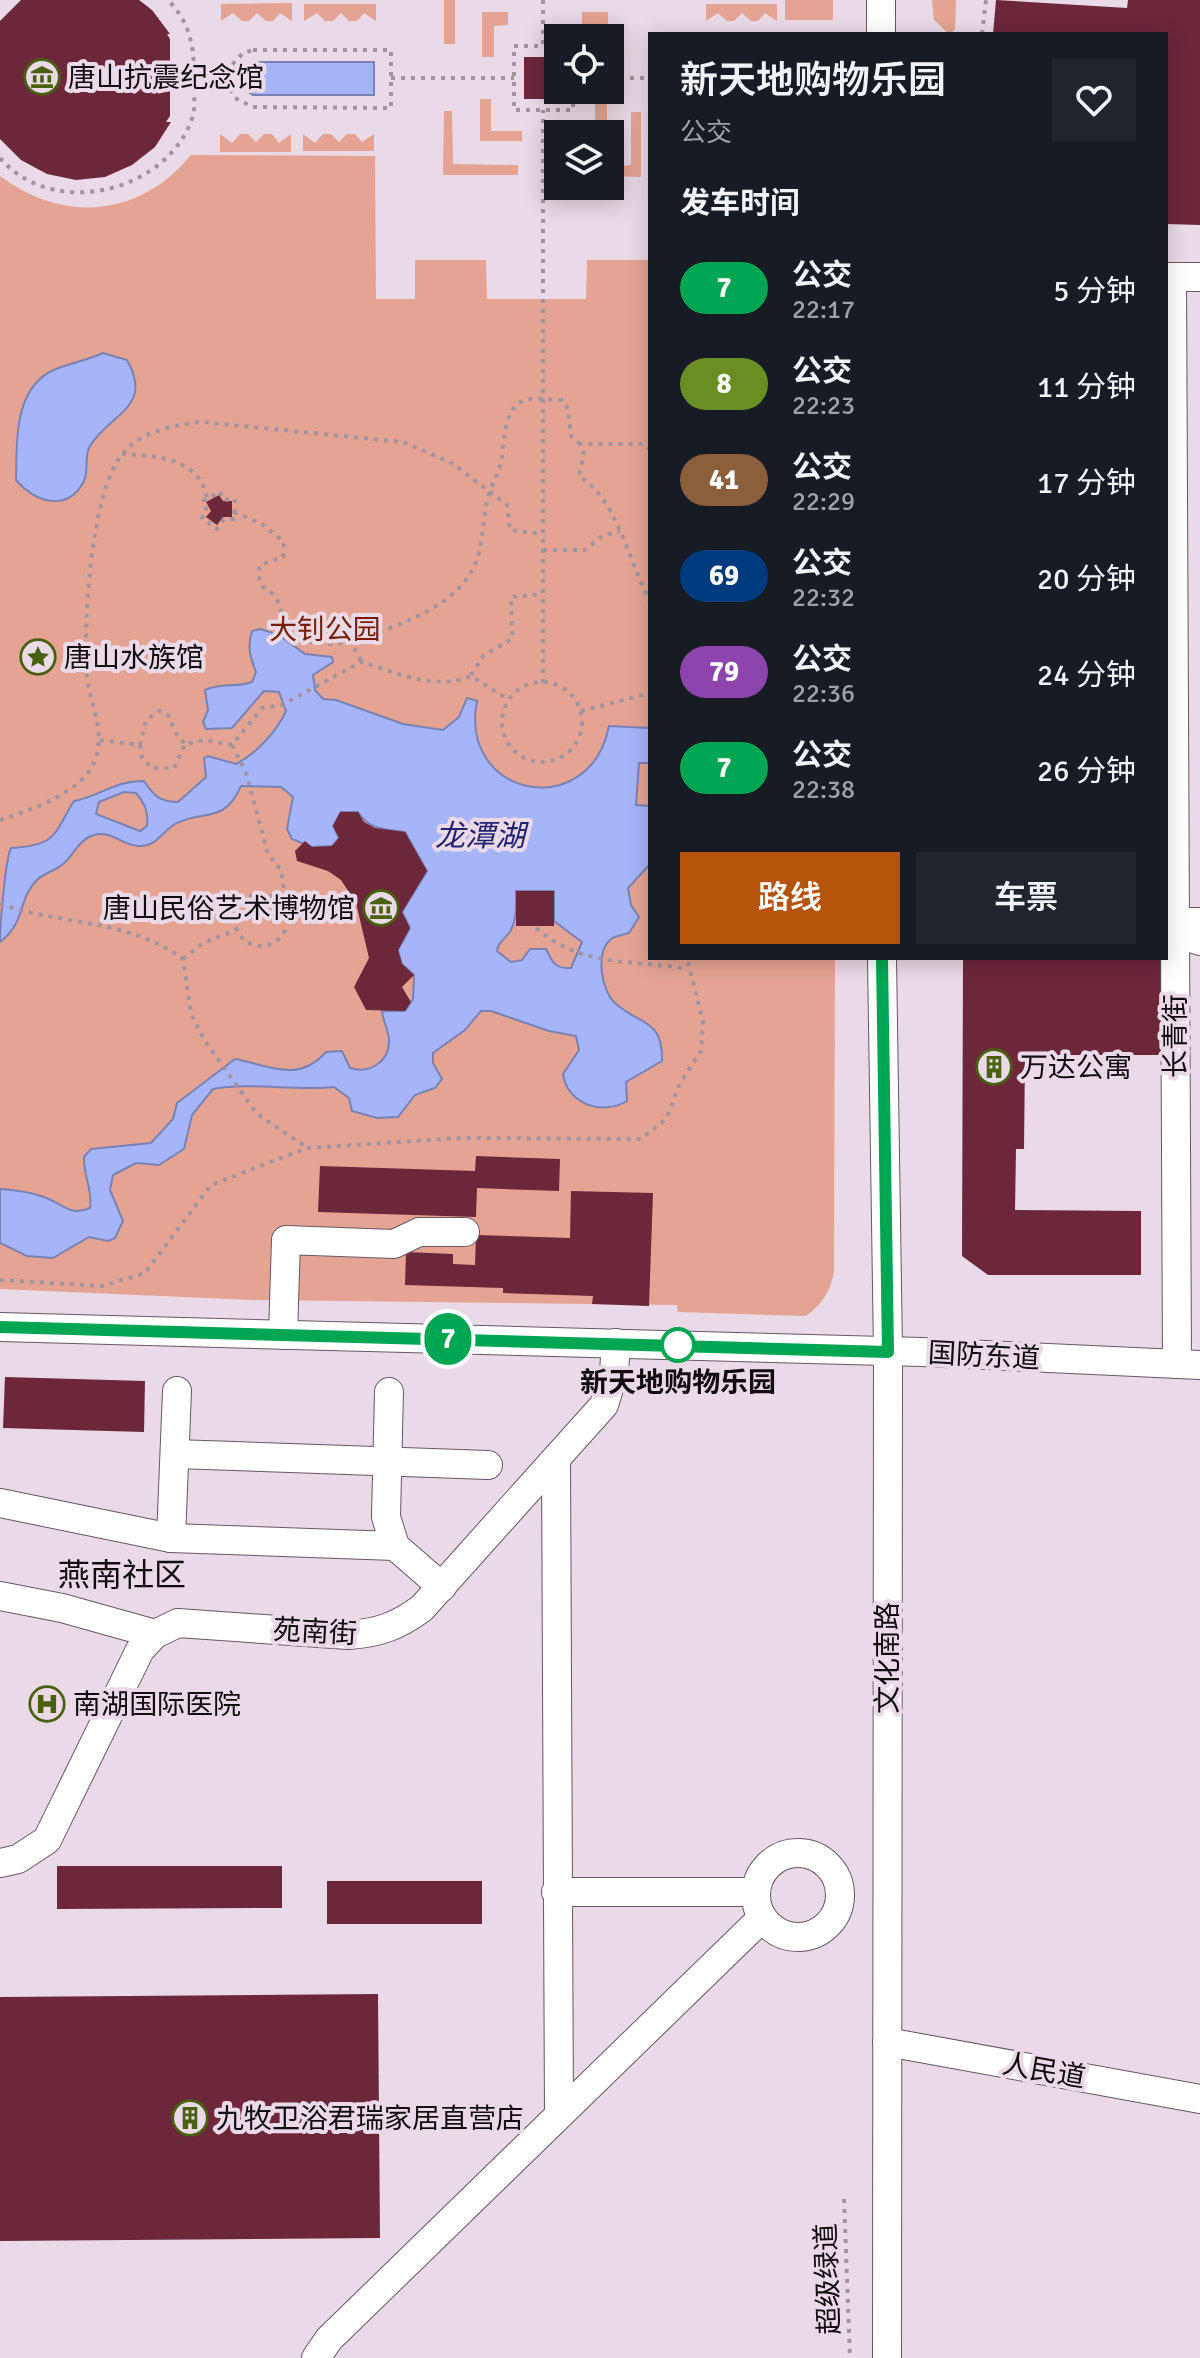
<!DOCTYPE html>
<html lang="zh">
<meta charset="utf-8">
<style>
body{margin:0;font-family:Signika,"Noto Sans SC",sans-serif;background:#20242c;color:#f1f3f6;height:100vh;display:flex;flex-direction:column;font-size:30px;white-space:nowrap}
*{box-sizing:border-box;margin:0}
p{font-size:26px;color:#9ea1a6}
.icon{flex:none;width:44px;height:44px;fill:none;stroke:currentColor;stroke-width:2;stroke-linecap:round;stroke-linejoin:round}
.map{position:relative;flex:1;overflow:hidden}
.side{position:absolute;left:648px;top:32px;width:520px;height:928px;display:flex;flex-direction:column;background:#171b24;border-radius:0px;box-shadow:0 4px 20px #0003}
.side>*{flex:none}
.badge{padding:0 16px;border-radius:26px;font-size:28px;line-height:52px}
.controls{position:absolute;left:544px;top:24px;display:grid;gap:16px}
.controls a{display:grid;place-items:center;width:80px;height:80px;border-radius:0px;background:#171b24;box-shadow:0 4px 20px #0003;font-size:40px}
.map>.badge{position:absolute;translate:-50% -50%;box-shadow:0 0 0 4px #fff}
h2{padding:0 32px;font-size:30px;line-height:72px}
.round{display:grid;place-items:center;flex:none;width:84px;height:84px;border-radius:0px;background:#20242c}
.head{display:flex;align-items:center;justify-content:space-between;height:136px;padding:0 32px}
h1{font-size:38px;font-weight:600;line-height:60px}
.cta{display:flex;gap:16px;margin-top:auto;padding:16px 32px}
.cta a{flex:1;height:92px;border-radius:0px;background:#b45309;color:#fff;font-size:32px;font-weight:600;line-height:92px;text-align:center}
.cta a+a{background:#20242c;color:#f1f3f6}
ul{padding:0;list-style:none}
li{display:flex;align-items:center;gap:24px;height:96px;padding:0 32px}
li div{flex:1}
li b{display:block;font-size:30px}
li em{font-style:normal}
li .badge{min-width:88px;font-weight:700;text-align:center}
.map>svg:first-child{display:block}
.green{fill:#e5a493}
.water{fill:#a6b4fa;stroke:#7982b4;stroke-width:2;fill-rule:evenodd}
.building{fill:#6c273b}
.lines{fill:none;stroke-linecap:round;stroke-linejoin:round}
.minor-casing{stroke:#665762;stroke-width:30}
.path{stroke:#a1949e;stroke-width:4;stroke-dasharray:4 6;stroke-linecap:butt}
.minor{stroke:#fff;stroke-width:28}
.line-casing{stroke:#fff;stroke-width:18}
.line{stroke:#00a651;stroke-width:12}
.stop-dot{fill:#fff;stroke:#00a651;stroke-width:4}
.labels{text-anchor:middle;stroke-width:8;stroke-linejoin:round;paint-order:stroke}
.poi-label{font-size:28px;fill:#110c10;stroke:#ead9e6;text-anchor:start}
.park-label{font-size:28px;fill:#771b00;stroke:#ead9e6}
.street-label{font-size:28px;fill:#110c10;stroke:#ead9e6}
.stop-label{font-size:28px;font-weight:bold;fill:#110c10;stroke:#ead9e6}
.water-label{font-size:30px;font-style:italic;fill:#212270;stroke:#ead9e6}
.quarter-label{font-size:32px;fill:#110c10;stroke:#ead9e6}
</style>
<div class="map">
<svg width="1200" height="2358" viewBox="0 0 1200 2358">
<rect width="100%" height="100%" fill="#ead9e6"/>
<g class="green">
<rect x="444" y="0" width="11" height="44"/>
<rect x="785" y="0" width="48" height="20"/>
<path d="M 932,0 L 956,0 L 955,30 L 949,34 L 934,20 Z"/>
<path d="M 292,3 L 292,21 L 280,13 L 273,21 L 266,21 L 257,13 L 249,21 L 242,21 L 233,13 L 221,21 L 221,4 Z"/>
<path d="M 304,4 L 376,4 L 376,21 L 364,13 L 357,21 L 349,21 L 341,13 L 333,21 L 325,21 L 317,13 L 304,21 Z"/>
<path d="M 706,4 L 777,4 L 777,21 L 765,13 L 758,21 L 751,21 L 742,13 L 734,21 L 727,21 L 718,13 L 706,21 Z"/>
<path d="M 482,12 L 508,12 L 508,25 L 494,26 L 494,57 L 482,57 Z"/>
<path d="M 582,12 L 608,12 L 608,38 L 596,38 L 596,25 L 582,25 Z"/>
<path d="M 480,99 L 491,99 L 491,131 L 522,131 L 522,141 L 480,141 Z"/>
<path d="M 595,99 L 607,99 L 607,134 L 564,134 L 564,131 L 595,131 Z"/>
<path d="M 444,111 L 452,111 L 453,164 L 518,165 L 518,175 L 443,175 Z"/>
<path d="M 631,112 L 641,112 L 641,177 L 610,176 L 610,166 L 631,165 Z"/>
<path d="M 220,134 L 232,143 L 240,134 L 248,134 L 256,142 L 264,134 L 272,134 L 279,143 L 291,134 L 291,152 L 220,152 Z"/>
<path d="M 303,134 L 315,143 L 323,134 L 331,134 L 339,142 L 347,134 L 355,134 L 362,142 L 374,134 L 374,151 L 303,151 Z"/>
<path d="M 191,155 L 375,156 L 376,299 L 415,299 L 415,260 L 486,260 L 487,299 L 586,299 L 587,260 L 650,260 L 650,958 L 835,958 L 834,1272 C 830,1291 823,1304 806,1316 L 678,1312 L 677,1305 L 252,1300 L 0,1289 L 0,176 C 64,224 140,217 191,155 Z"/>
</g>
<g class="water">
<path d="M 253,62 L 374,62 L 374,95 L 253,95 C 238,87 237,70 253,62 Z"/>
<path d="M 103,353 L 127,360 C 154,408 110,413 90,446 C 83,457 90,471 83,483 C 66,513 33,501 16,480 C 17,443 13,386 56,369 C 71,363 88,360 103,353 Z"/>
<path d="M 260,629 L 279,635 L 305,654 L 332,657 L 333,662 L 313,675 L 315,690 L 323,699 L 336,700 L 403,724 L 443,730 L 459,717 L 467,698 L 477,701 C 458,798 590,823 609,726 L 650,728 L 650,763 L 639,763 L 636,805 L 650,806 L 650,864 L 628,888 L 631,905 L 639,917 L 629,933 C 623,935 615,936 611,939 C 595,952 601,990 615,1003 C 640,1026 663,1018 662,1061 L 626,1082 L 627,1101 C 602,1116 567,1104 563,1074 L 579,1050 L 576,1036 L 549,1031 L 491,1011 L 481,1011 L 465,1030 L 433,1053 L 433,1063 L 442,1079 L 435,1088 L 415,1095 L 398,1117 L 377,1118 L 352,1111 L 349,1098 L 334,1087 C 293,1091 253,1082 213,1089 L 192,1115 L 184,1149 L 159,1165 L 136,1163 L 113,1175 L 110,1190 L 123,1221 L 115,1238 L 108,1241 L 89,1237 L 53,1258 L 27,1256 L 0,1243 L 0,1189 C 13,1190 31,1192 44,1197 C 62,1203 70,1217 90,1208 C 93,1189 83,1176 84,1157 L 91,1149 L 151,1143 L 173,1119 L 177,1103 L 235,1059 C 268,1065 298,1084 326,1052 L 342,1051 L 350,1068 C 368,1074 388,1063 389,1043 C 390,1033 383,1022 382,1011 L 405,1011 L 413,999 L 414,975 L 402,964 L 398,950 L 410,928 L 402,912 L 427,871 L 405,832 C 385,829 369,830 358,812 L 341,812 L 333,826 L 339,838 L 332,846 L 312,847 L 292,839 L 287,829 L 293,797 L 281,787 L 241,786 C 224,825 202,809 175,824 C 163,831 157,846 140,846 C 124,847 112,830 94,835 C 79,839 74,855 63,864 C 55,871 44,873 37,880 C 17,900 27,921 0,942 C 0,926 5,861 11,848 C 59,845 53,834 74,801 C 101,796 113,781 144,781 C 154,796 160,802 178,802 L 206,777 L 204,758 L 208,756 L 236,764 C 256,754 277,731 286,711 L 279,692 L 264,691 L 232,728 L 206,729 L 203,722 L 208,710 L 205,690 C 221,682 236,688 252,682 L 256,672 C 250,657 247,647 252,631 ZM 124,792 L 136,793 C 145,803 149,813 147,826 L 140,831 L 96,814 L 99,802 ZM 516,891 L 554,891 L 554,921 L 582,942 L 571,968 C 555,969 552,962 546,949 L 530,949 L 522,960 L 511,962 L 497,951 C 498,941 506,939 511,930 C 517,918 516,905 516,891 Z"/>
</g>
<g class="building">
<path d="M 21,0 L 139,0 L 152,10 L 170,34 L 167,34 L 170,39 L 170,116 L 166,122 L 171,122 L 155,147 L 132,165 L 105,177 L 76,180 L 47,174 L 21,160 L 0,139 L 0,21 Z"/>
<path d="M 996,0 L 1127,8 L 1128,0 L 1200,0 L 1200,225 L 1166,224 L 1166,34 L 993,34 Z"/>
<path d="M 524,57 L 558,57 L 558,90 L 564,90 L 564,99 L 524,99 Z"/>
<path d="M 219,495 L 223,501 L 232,501 L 232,517 L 223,517 L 217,525 L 206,517 L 211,511 L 206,502 Z"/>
<path d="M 340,812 L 358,812 L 364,822 L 375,828 L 405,832 L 427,871 L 402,912 L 410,928 L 398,950 L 402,964 L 414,975 L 402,987 L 411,1002 L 405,1011 L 366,1010 L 354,987 L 369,958 L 356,903 L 341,880 L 328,871 L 297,861 L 295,851 L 305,841 L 312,847 L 332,846 L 339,838 L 333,826 Z"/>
<rect x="516" y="891" width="38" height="35"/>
<path d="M 963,958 L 1168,958 L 1168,1055 L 1025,1055 L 1024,1149 L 1016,1149 L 1015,1210 L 1141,1211 L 1141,1275 L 988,1275 L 962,1256 Z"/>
<path d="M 476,1156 L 560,1159 L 559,1191 L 477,1188 L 476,1217 L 318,1212 L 320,1166 L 475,1171 Z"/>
<path d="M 571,1191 L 653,1193 L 649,1306 L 592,1304 L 593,1296 L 503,1293 L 503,1288 L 405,1285 L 406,1252 L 453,1254 L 453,1264 L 475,1265 L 476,1235 L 570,1238 Z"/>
<path d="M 5,1377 L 145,1381 L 144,1432 L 3,1428 Z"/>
<path d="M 57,1866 L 282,1866 L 282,1908 L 57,1909 Z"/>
<rect x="327" y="1881" width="155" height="43"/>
<path d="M 378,1994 L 380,2238 L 0,2241 L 0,1997 Z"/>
</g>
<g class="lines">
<defs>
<g id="minor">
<path d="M 881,34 L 881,0"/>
<path d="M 1166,277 L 1200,277"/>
<path d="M 1172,277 L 1177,1364"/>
<path d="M 1200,922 L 1186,922 L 1175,933 L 1200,941"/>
<path d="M 882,958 L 888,1352 L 887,2358"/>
<path d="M 0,1327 L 922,1352 L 1200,1365"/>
<path d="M 283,1335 L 286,1240 L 394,1244 L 419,1232 L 465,1232"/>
<path d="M 389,1392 L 386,1517 L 395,1546 L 442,1587"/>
<path d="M 175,1454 L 488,1465"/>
<path d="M 556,1461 L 559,2115"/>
<path d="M 0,1503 L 171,1538 L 395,1546"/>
<path d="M 171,1538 L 177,1391"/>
<path d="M 0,1596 L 62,1608 L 155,1634"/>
<circle cx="798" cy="1895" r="42"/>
<path d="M 0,1863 L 18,1859 L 47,1840 L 140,1650 L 155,1634 L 178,1623 L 348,1635 C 379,1633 398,1626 422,1608 L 604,1405 L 614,1372 L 616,1343"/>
<path d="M 556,1892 L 756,1892"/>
<path d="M 887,2042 L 1200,2099"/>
<path d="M 316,2358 L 329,2339 L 762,1918"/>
</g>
</defs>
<use href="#minor" class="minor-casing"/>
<g class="path">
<path d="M 543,0 L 543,46"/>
<path d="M 982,34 L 986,0"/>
<path d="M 558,46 L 514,46 L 514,110 L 573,110 L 573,90"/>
<path d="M 253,50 L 391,50 L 391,108 L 253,107 L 235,98 L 230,89 L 230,67 L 243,53 Z"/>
<path d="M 193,78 L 229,78"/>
<path d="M 391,78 L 514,78"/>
<path d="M 610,78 L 650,78"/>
<path d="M 0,158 C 53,220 168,193 193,116 C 196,104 193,86 194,73 C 194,44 189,22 168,0"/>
<path d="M 650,450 L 644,444 L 580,444 L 584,454 L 579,476 C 619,501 629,564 650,601"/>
<path d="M 122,454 C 156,456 199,457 207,498"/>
<path d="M 220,492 L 224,500 L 235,499 L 234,519 L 224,519 L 217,529 L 202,518 L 207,511 L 203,501 Z"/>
<path d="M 234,512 L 262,524 L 284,542 L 283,557 L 260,565 L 258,575 L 263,587 C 287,600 278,621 292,640 L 332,644 L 351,642 L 361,661"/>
<path d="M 543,550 L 585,550 L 602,536 L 620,531"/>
<path d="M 351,642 C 391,627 448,612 471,572 C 485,549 481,520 489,494 C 492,484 497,475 500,466 C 506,445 501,408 525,400 C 536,397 551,400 562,400 L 568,409 L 571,436 L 580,444"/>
<path d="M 471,675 L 484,655 L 512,639 L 511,597 L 543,594"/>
<circle cx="542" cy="722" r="40"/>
<path d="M 543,683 L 543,110"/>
<path d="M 581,711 L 650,693"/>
<path d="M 100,740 L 140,745 L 142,758 L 152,768 L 174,768 L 185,744 L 205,740 L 232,745 L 262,708 L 282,705 L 361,662 C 398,673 435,691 471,676 L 509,700"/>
<path d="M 140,745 L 146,720 L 159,711 L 168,715 L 177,735 L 185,744"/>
<path d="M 232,745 L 246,773 L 268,854 L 281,870 L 284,890 L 279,902"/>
<path d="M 0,820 C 30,810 83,793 95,760 C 106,730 90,706 87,677 C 83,626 90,490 124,452 C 144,430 174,425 202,422 L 403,442 L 452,463 L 507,505 L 510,530 L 543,534"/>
<circle cx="261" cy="920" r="26"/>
<path d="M 0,904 C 61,925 129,919 183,959 L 191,1014 L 205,1041 L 257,1114 L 306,1147"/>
<path d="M 536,928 C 582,968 631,959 688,969"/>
<path d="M 183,959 L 203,943 L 236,930"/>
<path d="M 0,1280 L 102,1286 L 145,1273 L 211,1185 L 307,1148 L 460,1138 L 641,1139 L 666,1119 L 680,1083 L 701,1051 L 703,1022 L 687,958"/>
<path d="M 844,2199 L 850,2358"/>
</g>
<use href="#minor" class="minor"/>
</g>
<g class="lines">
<defs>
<path id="line" d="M 0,1327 L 888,1352 L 882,958"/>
</defs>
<use href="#line" class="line-casing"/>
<use href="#line" class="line"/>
</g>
<defs>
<symbol id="museum-ring" viewBox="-11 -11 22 22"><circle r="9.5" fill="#ead9e6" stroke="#49610f" stroke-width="1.5"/><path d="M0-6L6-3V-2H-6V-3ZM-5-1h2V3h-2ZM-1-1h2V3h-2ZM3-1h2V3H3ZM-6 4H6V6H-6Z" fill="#49610f"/></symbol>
<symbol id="sight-ring" viewBox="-11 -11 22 22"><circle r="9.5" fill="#ead9e6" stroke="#49610f" stroke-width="1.5"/><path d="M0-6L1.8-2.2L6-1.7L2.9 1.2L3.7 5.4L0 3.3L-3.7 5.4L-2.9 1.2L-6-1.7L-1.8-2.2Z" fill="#49610f"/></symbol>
<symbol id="building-ring" viewBox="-11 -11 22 22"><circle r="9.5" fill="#ead9e6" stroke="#49610f" stroke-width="1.5"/><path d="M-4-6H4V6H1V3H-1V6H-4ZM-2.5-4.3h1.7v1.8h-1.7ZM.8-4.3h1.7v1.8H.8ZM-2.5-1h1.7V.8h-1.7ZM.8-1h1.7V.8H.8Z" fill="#49610f"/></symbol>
<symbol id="hospital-ring" viewBox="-11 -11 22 22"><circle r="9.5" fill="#ead9e6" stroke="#49610f" stroke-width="1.5"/><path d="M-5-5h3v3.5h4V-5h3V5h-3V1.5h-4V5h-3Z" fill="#49610f"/></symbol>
</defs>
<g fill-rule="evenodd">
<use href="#museum-ring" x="22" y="57" width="40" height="40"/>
<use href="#sight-ring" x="18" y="637" width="40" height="40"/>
<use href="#museum-ring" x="361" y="888" width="40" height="40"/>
<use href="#building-ring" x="974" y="1047" width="40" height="40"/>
<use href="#hospital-ring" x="27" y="1684" width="40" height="40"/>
<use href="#building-ring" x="170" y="2098" width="40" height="40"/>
</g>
<circle class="stop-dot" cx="678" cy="1345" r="16"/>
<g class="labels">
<g class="poi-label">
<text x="68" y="87">唐山抗震纪念馆</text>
<text x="64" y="667">唐山水族馆</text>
<text x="355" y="918" text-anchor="end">唐山民俗艺术博物馆</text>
<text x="1020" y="1077">万达公寓</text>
<text x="73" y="1714">南湖国际医院</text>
<text x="216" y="2128">九牧卫浴君瑞家居直营店</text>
</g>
<g class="park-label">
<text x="325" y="639">大钊公园</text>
</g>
<g class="street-label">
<text transform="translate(1175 1036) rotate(-90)" y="10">长青街</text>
<text transform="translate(984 1355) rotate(3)" y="10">国防东道</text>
<text transform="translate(315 1631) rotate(3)" y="10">苑南街</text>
<text transform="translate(887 1658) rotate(-90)" y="10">文化南路</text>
<text transform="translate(1044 2070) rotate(10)" y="10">人民道</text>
<text transform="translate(827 2279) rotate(-92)" y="10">超级绿道</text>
</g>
<g class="stop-label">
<text x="678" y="1392">新天地购物乐园</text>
</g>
<g class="water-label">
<text x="480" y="846">龙潭湖</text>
</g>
<g class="quarter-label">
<text x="122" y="1586">燕南社区</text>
</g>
</g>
</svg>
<div class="controls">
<a><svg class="icon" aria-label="locate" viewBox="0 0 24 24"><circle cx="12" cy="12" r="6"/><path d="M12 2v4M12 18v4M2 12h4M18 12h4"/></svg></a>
<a><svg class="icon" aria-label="layers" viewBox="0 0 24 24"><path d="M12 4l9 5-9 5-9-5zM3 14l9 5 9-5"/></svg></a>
</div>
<b class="badge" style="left:448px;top:1339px;background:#00a651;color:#fff">7</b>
<section class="side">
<div class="head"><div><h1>新天地购物乐园</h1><p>公交</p></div><a class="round"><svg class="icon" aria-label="heart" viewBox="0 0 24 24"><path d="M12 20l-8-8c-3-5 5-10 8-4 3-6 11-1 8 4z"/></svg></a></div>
<h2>发车时间</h2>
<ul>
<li><span class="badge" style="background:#00a651;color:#fff">7</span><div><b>公交</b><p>22:17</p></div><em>5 分钟</em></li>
<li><span class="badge" style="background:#6b8e23;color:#fff">8</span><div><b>公交</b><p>22:23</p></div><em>11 分钟</em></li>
<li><span class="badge" style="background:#8b5e3c;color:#fff">41</span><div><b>公交</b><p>22:29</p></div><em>17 分钟</em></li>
<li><span class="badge" style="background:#003b80;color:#fff">69</span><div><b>公交</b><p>22:32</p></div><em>20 分钟</em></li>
<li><span class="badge" style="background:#8e44ad;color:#fff">79</span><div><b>公交</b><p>22:36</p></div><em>24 分钟</em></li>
<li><span class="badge" style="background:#00a651;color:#fff">7</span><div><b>公交</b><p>22:38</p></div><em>26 分钟</em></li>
</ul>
<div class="cta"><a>路线</a><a>车票</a></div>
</section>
</div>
